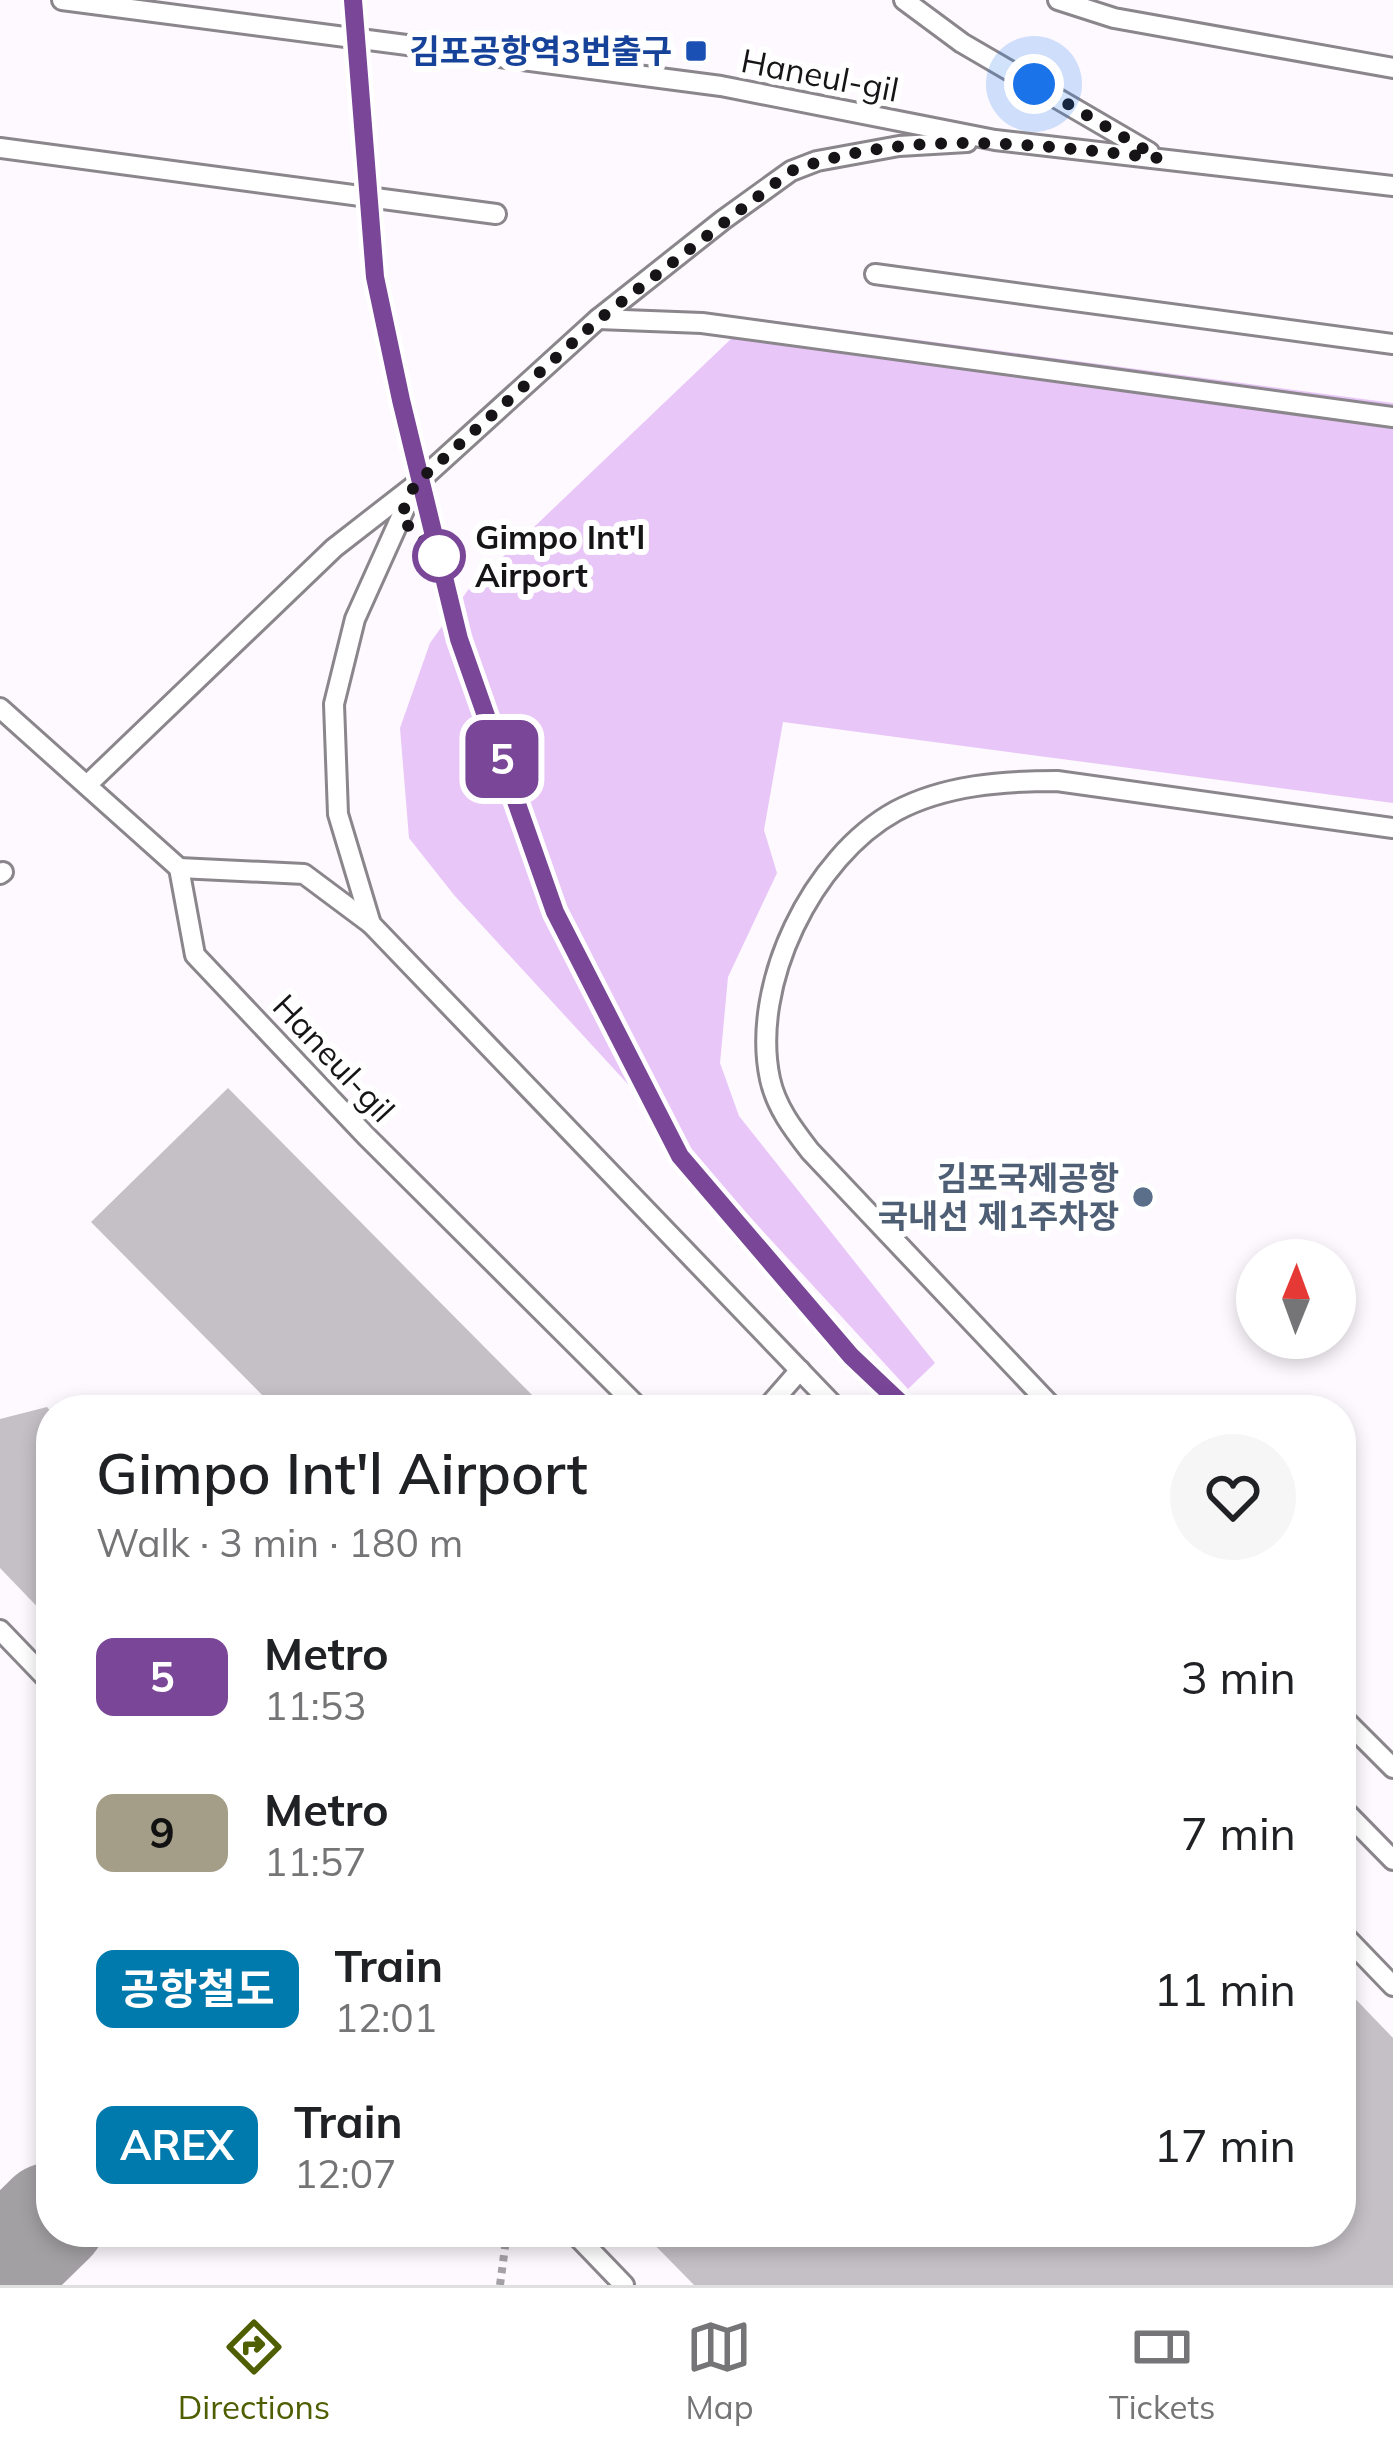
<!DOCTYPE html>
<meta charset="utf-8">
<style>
body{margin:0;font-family:Mulish,"Noto Sans KR",sans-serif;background:#f6f6f6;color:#202124;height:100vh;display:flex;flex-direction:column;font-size:45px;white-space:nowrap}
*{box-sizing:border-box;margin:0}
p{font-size:39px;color:#757577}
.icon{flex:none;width:66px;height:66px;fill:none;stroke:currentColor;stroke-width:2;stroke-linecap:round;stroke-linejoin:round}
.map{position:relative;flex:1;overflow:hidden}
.details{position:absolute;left:36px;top:1395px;width:1320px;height:852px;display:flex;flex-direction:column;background:#fff;border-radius:48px;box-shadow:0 6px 18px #0003}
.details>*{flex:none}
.badge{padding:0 24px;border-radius:18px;font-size:42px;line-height:78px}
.needle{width:78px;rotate:1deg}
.fabs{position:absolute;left:1236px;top:1239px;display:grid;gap:24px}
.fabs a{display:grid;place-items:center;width:120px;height:120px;border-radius:50%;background:#fff;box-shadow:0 6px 18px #0003;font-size:60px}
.you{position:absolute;width:60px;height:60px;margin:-30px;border:9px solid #fff;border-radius:50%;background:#1a73e8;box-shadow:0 0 0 18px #1a73e833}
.map>.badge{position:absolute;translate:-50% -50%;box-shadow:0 0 0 6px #fff}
.round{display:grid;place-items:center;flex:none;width:126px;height:126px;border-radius:63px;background:#f6f6f6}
.summary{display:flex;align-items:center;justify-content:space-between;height:204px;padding:0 60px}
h1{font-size:57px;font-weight:600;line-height:90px}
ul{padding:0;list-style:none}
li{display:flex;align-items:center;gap:36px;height:156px;padding:0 60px}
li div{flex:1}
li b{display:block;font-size:45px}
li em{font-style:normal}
li .badge{min-width:132px;font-weight:700;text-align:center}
.menu{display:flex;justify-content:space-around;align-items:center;height:168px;border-top:3px solid #e0e0e0;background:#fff;font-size:33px;color:#757577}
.menu a{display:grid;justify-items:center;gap:6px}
.menu .active{color:#4e5e01}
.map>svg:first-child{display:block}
.green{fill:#e9c6f8}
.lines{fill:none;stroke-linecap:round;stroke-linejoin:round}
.taxiway{stroke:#a3a0a4;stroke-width:111}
.building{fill:#c4c0c6}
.lane-casing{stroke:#8a868c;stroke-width:24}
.path{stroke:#a4a1a6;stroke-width:8;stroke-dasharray:6 6;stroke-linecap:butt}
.lane{stroke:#fff;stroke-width:18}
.line-casing{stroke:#fff;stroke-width:27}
.line{stroke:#794698;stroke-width:18}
.walk{stroke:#161416;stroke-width:12;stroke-dasharray:0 21.6}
.transit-dot{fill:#1a4fb4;stroke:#fff;stroke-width:4.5}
.stop-dot{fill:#fff;stroke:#794698;stroke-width:6}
.service-dot{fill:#5c6f8a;stroke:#fff;stroke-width:4.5}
.labels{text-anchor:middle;stroke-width:12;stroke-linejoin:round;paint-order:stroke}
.transit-label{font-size:33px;font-weight:bold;fill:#164399;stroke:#fff;text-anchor:end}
.street-label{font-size:33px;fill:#161416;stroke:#fff}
.stop-label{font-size:33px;font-weight:bold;fill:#161416;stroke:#fff;text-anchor:start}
.service-label{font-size:33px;font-weight:bold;fill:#4e5e75;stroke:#fff;text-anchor:end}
</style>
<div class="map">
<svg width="1393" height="2285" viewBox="0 0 1393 2285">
<rect width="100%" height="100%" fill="#fdf9ff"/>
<path class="green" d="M 753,318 L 1393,403 L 1393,803 L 783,722 L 764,830 L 777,873 L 728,977 L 720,1063 L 739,1116 L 935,1363 L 908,1389 L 454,895 L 409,838 L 400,728 L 430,643 L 468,590 Z"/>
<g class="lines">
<path class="taxiway" d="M 0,2268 L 51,2218"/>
</g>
<g class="building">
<path d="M 228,1088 L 411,1273 L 547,1410 L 272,1410 L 274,1407 L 91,1222 Z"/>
<path d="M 47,1407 L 51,1412 L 51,1621 L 0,1568 L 0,1419 Z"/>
<path d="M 1341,1984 L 1393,2038 L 1393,2285 L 694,2285 L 642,2232 L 1341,2232 Z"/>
</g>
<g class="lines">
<defs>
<g id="lane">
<path d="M 62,0 L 721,86 L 995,140 L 1393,186"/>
<path d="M 904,0 L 962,43 L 1149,152"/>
<path d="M 1058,0 L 1114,18 L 1393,68"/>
<path d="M 0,148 L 496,214"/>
<path d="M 875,274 L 1393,344"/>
<path d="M 598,319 L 702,323 L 1393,417"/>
<path d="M 0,708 L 179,868"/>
<path d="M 87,785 L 334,548 L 415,485 L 598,319 L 723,220 L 791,171 L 817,161 L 899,146 L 967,142"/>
<path d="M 179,868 L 304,874 L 371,924 L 838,1410"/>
<path d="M 179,868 L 195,955 L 366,1136 L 641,1410"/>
<path d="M 0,874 L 3,872"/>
<path d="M 371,924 L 338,814 L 334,704 L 355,619 L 414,488"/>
<path d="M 765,1410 L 800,1370"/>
<path d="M 1055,1410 L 810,1151 C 793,1129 776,1107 770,1079 C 750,985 812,857 896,811 C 945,785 1003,781 1057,781 L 1393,828"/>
<path d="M 0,1630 L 51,1683"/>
<path d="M 1341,1716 L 1393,1768"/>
<path d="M 1341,1807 L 1393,1860"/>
<path d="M 1341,1932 L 1393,1986"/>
<path d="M 573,2232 L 624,2285"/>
</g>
</defs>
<use href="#lane" class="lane-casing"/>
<path class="path" d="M 500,2285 L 507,2232"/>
<use href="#lane" class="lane"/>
</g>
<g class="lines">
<defs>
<path id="line" d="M 353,0 L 375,277 L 401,400 L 459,639 L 555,912 L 680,1156 L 851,1356 L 908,1410"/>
</defs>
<use href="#line" class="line-casing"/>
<use href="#line" class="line"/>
<path class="walk" d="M 439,556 L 400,518 L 415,484 L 598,320 L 791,171 C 910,127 1036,145 1159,158 L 1034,84"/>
</g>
<rect class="transit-dot" x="684" y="39" width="24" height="24" rx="6"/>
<circle class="stop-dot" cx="439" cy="556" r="24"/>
<circle class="service-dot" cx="1143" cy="1197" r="12"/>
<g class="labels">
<g class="transit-label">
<text x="672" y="63">김포공항역3번출구</text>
</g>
<g class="street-label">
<text transform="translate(820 75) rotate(11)" y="12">Haneul-gil</text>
<text transform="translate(334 1058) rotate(47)" y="12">Haneul-gil</text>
</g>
<g class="stop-label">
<text x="475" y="549">Gimpo Int'l<tspan x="475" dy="38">Airport</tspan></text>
</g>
<g class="service-label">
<text x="1119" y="1190">김포국제공항<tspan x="1119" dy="38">국내선 제1주차장</tspan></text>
</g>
</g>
</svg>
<div class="fabs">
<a><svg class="needle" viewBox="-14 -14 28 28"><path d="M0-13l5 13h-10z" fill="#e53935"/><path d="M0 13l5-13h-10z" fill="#757577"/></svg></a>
</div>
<div class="you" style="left:1034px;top:84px"></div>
<b class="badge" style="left:502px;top:759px;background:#794698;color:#fff">5</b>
<section class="details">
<div class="summary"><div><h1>Gimpo Int'l Airport</h1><p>Walk · 3 min · 180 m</p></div><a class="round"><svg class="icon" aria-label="heart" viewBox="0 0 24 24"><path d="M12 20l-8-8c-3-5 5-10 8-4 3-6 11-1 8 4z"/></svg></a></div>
<ul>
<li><span class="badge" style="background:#794698;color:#fff">5</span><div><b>Metro</b><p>11:53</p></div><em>3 min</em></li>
<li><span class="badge" style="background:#a49d87;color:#111">9</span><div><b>Metro</b><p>11:57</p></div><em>7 min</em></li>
<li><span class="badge" style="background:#0079ac;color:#fff">공항철도</span><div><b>Train</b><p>12:01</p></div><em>11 min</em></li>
<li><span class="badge" style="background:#0079ac;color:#fff">AREX</span><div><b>Train</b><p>12:07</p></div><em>17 min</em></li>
</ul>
</section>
</div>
<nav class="menu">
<a class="active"><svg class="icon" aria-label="directions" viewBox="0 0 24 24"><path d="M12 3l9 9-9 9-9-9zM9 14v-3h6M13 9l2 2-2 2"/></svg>Directions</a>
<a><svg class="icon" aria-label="map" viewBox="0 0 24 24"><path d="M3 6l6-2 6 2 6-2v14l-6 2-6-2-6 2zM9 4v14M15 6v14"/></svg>Map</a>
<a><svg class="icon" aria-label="tickets" viewBox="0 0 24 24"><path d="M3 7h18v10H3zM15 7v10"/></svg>Tickets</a>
</nav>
